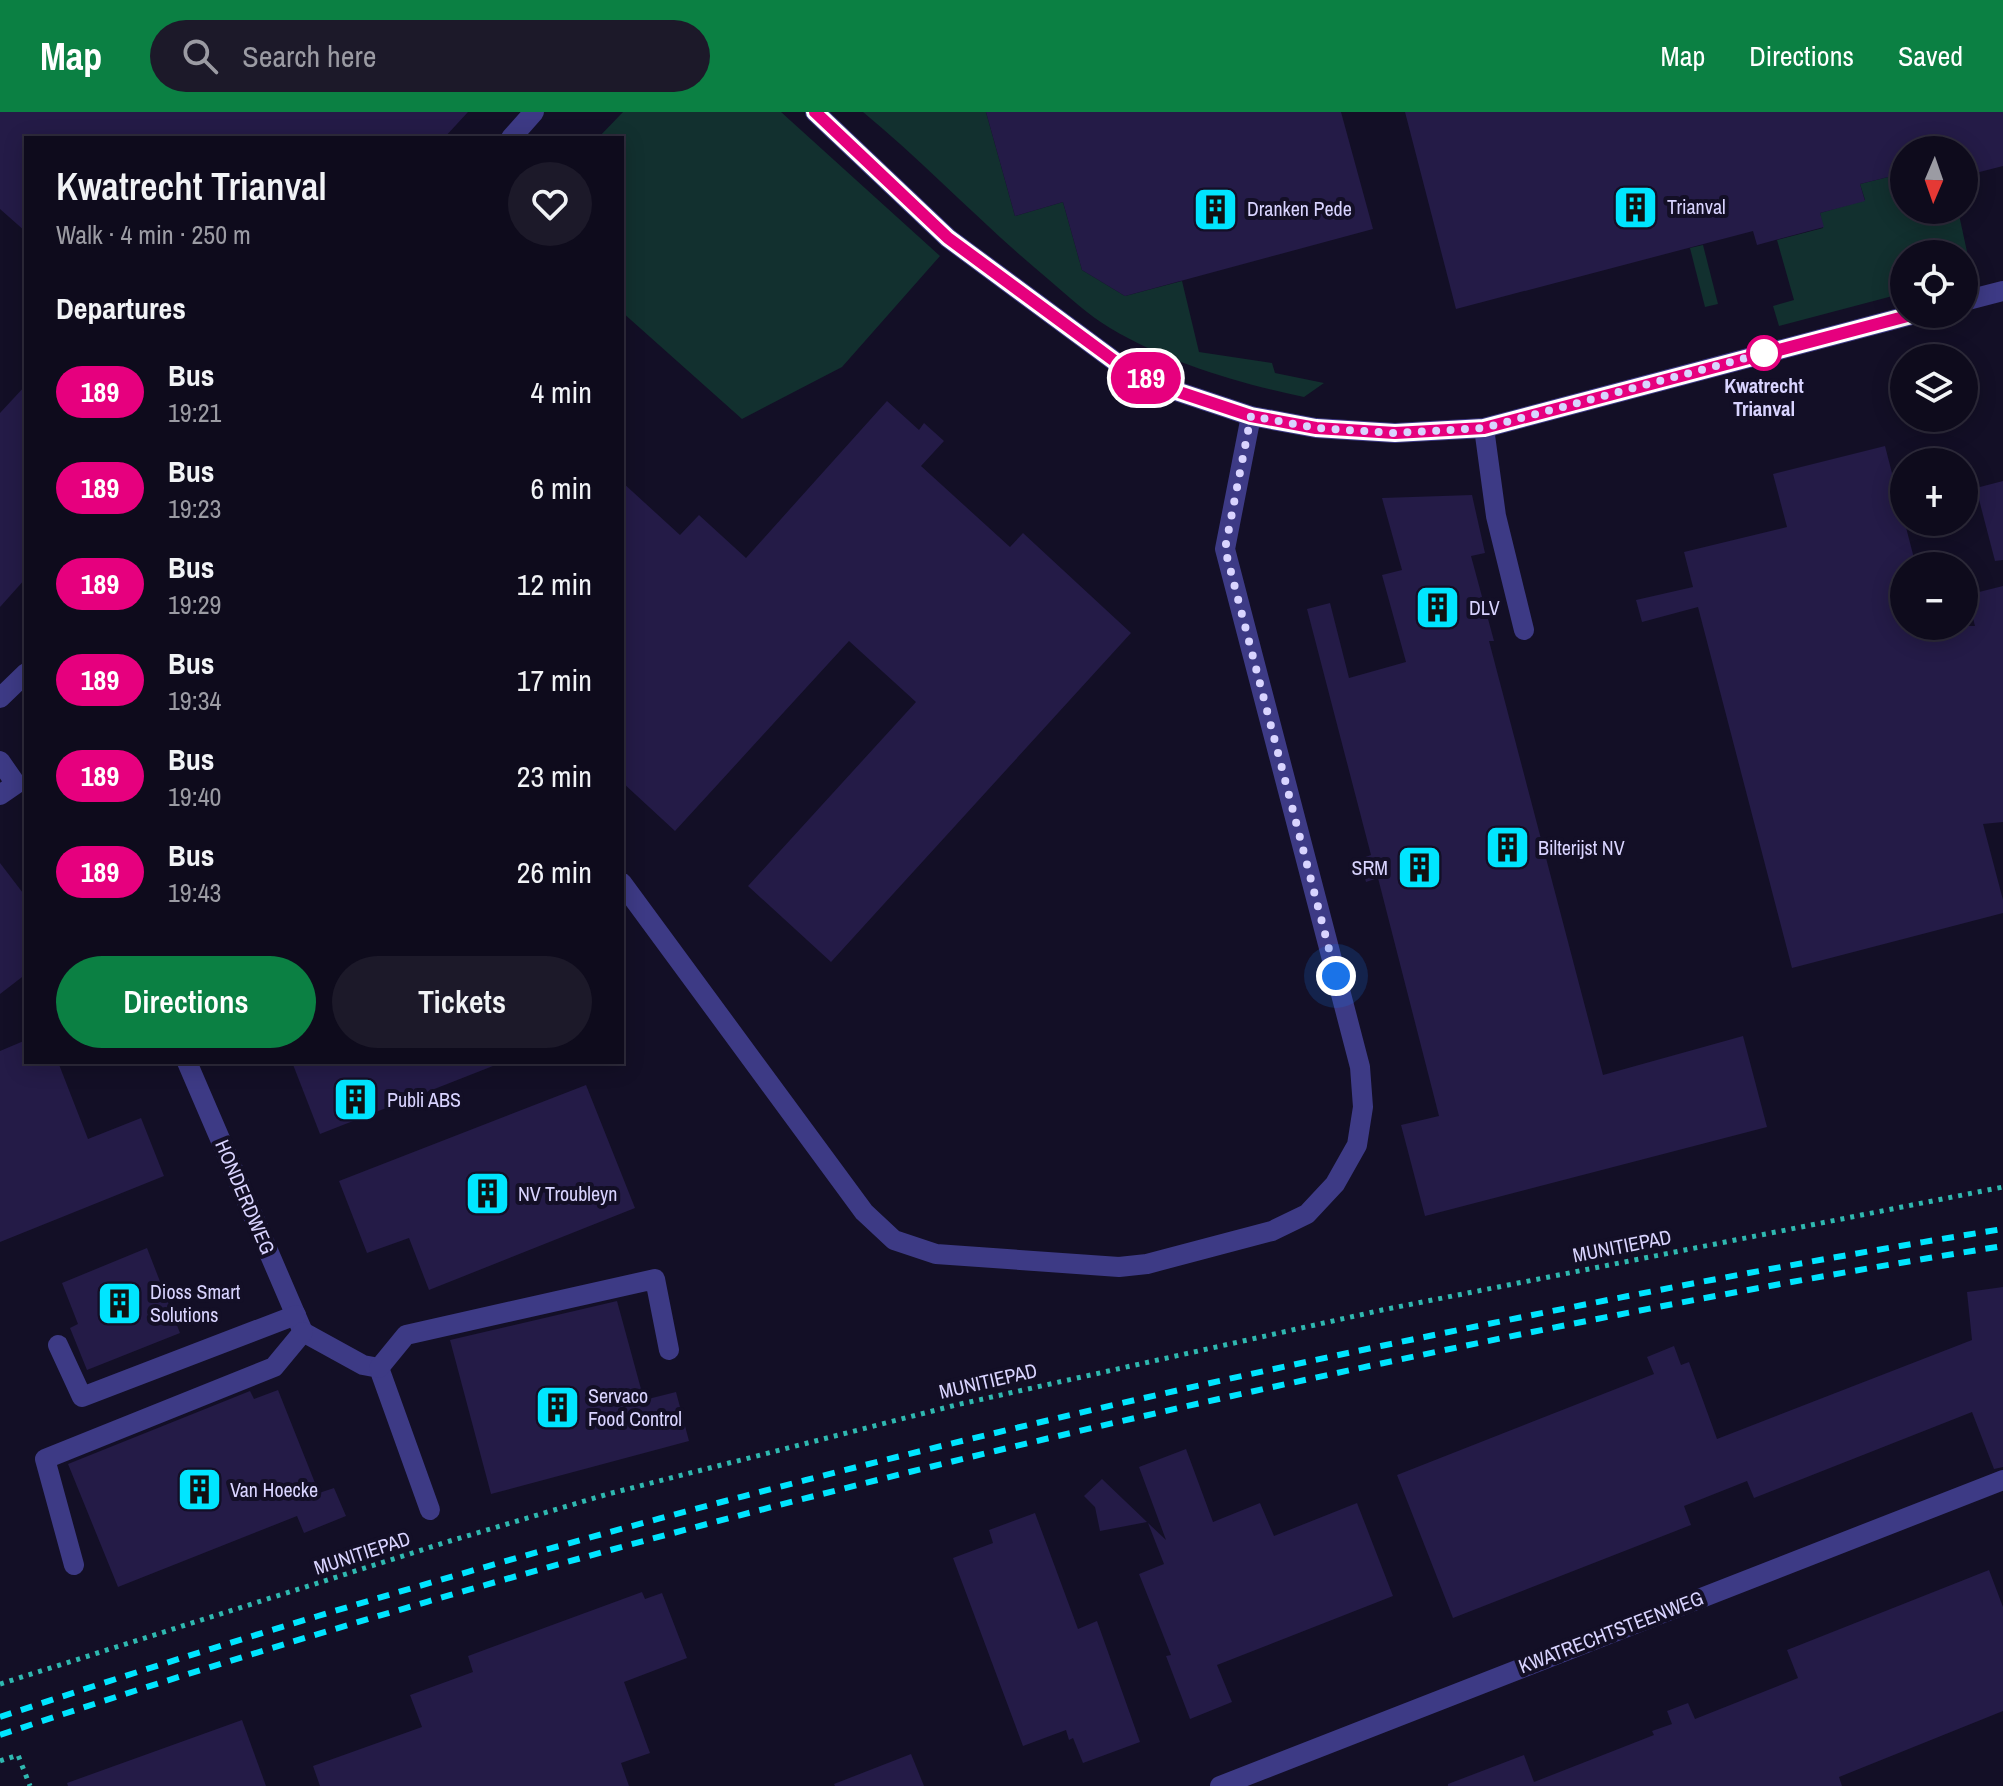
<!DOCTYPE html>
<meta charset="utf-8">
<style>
body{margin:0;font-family:"Archivo Narrow",sans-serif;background:#1c1929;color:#f1f3f6;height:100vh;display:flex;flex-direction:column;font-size:30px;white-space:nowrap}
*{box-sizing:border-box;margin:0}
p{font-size:26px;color:#9b9ba3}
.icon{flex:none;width:44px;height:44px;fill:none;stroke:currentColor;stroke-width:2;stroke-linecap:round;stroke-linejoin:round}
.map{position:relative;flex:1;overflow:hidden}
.drawer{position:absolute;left:24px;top:24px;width:600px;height:928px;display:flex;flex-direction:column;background:#0e0b1c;border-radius:0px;box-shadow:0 4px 20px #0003,0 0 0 2px #2e2b3b}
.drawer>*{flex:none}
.badge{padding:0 16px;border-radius:26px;font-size:28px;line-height:52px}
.needle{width:52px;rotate:182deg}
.buttons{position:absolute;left:1890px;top:24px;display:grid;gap:16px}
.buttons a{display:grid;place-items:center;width:88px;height:88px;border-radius:50%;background:#0e0b1c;box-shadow:0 4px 20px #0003,0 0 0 2px #2e2b3b;font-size:40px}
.you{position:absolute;width:40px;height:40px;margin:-20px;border:6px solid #fff;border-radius:50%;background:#1a73e8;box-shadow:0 0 0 12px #1a73e833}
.map>.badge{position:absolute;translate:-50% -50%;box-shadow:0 0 0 4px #fff}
h2{padding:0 32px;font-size:30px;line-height:72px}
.round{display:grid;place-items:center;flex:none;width:84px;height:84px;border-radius:42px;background:#1c1929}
.head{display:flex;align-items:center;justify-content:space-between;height:136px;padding:0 32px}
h1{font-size:38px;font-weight:600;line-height:60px}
.button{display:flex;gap:16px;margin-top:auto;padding:16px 32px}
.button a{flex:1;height:92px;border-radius:48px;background:#0b8043;color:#fff;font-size:32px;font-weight:600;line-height:92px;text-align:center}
.button a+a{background:#1c1929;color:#f1f3f6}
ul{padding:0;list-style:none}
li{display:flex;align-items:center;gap:24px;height:96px;padding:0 32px}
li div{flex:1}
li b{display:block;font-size:30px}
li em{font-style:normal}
li .badge{min-width:88px;font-weight:700;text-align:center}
header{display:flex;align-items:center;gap:48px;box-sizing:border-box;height:112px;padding:0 40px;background:#0b8043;color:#fff}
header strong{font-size:38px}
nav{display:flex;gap:44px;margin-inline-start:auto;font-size:28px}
.search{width:560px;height:72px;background:#1c1929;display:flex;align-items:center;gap:20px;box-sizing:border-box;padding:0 28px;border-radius:44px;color:#9b9ba3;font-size:30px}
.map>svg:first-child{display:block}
.green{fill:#12302f}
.building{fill:#241b47}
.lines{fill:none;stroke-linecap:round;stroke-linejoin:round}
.path{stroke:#2fb8b0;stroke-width:5;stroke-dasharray:4 6;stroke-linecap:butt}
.minor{stroke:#3d3a85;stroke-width:20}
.rail{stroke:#00e5ff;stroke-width:6;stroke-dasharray:12 10;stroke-linecap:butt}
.line-casing{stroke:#fff;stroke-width:18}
.line{stroke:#e6007e;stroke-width:12}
.walk{stroke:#d9d4ff;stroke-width:8;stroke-dasharray:0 14.4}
.stop-dot{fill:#fff;stroke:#e6007e;stroke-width:4}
.labels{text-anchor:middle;stroke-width:8;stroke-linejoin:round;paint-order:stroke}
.poi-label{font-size:20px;fill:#d9d4ff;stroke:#130f26;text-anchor:start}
.stop-label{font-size:20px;font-weight:bold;fill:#d9d4ff;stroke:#130f26}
.street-label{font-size:20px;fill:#d9d4ff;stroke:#130f26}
</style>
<header>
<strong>Map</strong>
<div class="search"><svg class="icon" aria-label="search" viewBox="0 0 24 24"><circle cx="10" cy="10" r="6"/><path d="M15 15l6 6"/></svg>Search here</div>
<nav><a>Map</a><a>Directions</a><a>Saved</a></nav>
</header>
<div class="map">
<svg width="2003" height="1674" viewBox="0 0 2003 1674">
<rect width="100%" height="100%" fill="#130f26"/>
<g class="green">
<path d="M 623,0 L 781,0 L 940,144 L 842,255 L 742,307 L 622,200 L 622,26 L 598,26 Z"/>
<path d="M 863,0 L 986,0 L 1015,104 L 1063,90 L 1082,158 L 1125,184 L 1182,169 L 1199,240 L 1272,251 L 1275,261 L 1324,271 L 1304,285 C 1238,271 1169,251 1110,216 C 1088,203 1068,184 1048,167 C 984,114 927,53 863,0 Z"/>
<path d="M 1904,61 L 1904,98 L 1958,98 L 1972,163 L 1964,165 L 1964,142 L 1904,142 L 1904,181 L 1779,214 L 1773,194 L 1794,188 L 1777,128 L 1823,116 L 1820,101 L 1865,88 L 1860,72 Z"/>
<path d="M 1703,133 L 1718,192 L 1705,195 L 1690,136 Z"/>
</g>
<g class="building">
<path d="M 0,0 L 468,0 L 444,26 L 26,26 L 26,120 L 0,97 Z"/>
<path d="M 986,0 L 1341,0 L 1373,117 L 1125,184 L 1082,158 L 1063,90 L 1015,104 Z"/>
<path d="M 1405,0 L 2003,0 L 2003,54 L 1964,64 L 1964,38 L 1904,38 L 1904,61 L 1860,72 L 1865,89 L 1820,101 L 1824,115 L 1757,133 L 1753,119 L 1456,197 Z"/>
<path d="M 26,273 L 26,466 L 0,495 L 0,301 Z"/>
<path d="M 887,289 L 919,318 L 924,311 L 944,329 L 921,354 L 1010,435 L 1023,421 L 1131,521 L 831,850 L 748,774 L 916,590 L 849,529 L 675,719 L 622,670 L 622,370 L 680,423 L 699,403 L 746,446 Z"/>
<path d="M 1885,334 L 1916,454 L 1904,454 L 1904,514 L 1975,514 L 1967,483 L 2003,474 L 2003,710 L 1983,712 L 2003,788 L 2003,801 L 1792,856 L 1698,495 L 1642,510 L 1636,488 L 1693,475 L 1684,440 L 1787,415 L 1773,362 Z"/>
<path d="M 2003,369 L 2003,448 L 1995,449 L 1976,376 Z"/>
<path d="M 1472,383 L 1485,441 L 1471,444 L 1494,529 L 1489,529 L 1603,963 L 1743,924 L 1767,1015 L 1425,1104 L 1401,1013 L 1439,1004 L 1378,766 L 1366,770 L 1360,747 L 1371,743 L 1307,497 L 1330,491 L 1349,566 L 1406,550 L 1382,463 L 1402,458 L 1382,386 Z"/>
<path d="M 0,751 L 26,785 L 26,862 L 0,882 Z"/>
<path d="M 26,928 L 26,950 L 58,950 L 88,1027 L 141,1006 L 164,1064 L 0,1130 L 0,939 Z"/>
<path d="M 292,950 L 498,950 L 498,952 L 320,1022 Z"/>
<path d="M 586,973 L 635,1096 L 429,1178 L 409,1126 L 367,1141 L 339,1069 Z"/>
<path d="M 147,1136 L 180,1221 L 87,1258 L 70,1216 L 78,1212 L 62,1171 Z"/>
<path d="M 2003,1175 L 2003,1355 L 1994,1357 L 1972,1300 L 1754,1386 L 1747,1369 L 1684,1394 L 1691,1413 L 1453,1506 L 1397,1363 L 1654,1262 L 1647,1245 L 1674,1234 L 1681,1253 L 1689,1250 L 1717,1327 L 1972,1228 L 1967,1180 Z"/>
<path d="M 617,1189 L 644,1288 L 676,1280 L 689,1329 L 491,1382 L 450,1228 Z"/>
<path d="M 278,1278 L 319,1381 L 334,1376 L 346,1404 L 304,1421 L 297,1404 L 118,1475 L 68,1352 L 250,1279 L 254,1287 Z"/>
<path d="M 1186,1337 L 1213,1410 L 1260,1391 L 1274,1424 L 1357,1391 L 1393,1484 L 1217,1553 L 1232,1590 L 1190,1607 L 1166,1544 L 1171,1543 L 1139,1462 L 1164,1452 L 1148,1411 L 1166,1428 L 1139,1355 Z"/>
<path d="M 1102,1367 L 1147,1410 L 1100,1419 L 1095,1395 L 1084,1384 Z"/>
<path d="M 1035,1401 L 1078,1517 L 1097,1509 L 1140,1630 L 1083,1651 L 1073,1626 L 1069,1628 L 1066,1618 L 1023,1634 L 953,1446 L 993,1431 L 989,1418 Z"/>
<path d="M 1989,1458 L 2003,1495 L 2003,1599 L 1839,1665 L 1842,1674 L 1448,1674 L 1448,1672 L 1524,1643 L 1534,1670 L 1654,1623 L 1652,1619 L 1672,1612 L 1667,1599 L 1688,1591 L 1695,1607 L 1798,1566 L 1787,1538 Z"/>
<path d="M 642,1480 L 645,1487 L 662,1481 L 687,1546 L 624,1570 L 650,1641 L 621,1651 L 629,1674 L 320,1674 L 313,1654 L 422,1615 L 410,1583 L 473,1560 L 468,1544 Z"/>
<path d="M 242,1608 L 266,1674 L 68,1674 L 67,1671 Z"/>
<path d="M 911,1642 L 924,1674 L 835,1674 L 834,1672 Z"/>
</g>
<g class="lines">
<g class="path">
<path d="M 0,1572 L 450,1429 L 608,1382 L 956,1293 L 1382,1198 L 2003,1075"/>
<path d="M 0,1649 L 18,1643 L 30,1674"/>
</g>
<g class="minor">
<path d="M 815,0 L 948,126 L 1124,256 L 1170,277 L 1251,304 L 1316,316 L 1395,321 L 1484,316 L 1915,202"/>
<path d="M 511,26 L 534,0"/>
<path d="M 1964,189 L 2003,179"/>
<path d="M 1484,316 L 1496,404 L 1524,518"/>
<path d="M 0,586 L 26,561"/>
<path d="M 0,649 L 16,672 L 0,683"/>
<path d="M 622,771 L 864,1100 L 894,1128 L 936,1142 L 1119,1155 L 1147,1152 L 1272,1119 L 1307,1102 L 1335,1072 L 1357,1033 L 1363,995 L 1360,955 L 1225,437 L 1251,304"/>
<path d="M 187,950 L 303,1220"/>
<path d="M 303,1220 L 363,1253 L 379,1256 L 430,1398"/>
<path d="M 58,1233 L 82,1285 L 296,1203"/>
<path d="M 379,1256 L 406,1223 L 655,1167 L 669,1238"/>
<path d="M 74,1453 L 45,1347 L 274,1255 L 303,1220"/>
<path d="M 1220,1674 L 2003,1368"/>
</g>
<g class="rail">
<path d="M 0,1605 C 452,1454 915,1332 1381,1234 C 1588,1191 1795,1150 2003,1117"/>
<path d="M 0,1623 C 410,1486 827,1374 1250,1280 C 1499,1225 1751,1174 2003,1134"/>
</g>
</g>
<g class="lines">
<defs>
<path id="line" d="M 815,0 L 948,126 L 1124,256 L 1170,277 L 1251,304 L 1316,316 L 1395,321 L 1484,316 L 1915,202"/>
</defs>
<use href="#line" class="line-casing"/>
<use href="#line" class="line"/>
<path class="walk" d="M 1336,864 L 1225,437 L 1251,304 L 1316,316 L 1395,321 L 1484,316 L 1768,240 L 1764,241"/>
</g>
<defs>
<symbol id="building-square" viewBox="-11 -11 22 22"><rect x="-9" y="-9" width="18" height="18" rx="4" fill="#00e5ff" stroke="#130f26"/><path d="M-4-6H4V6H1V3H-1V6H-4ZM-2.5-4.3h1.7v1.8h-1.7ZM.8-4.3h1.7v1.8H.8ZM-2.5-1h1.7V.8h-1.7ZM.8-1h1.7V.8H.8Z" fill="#111"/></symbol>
</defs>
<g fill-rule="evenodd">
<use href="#building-square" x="1610" y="70" width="51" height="51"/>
<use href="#building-square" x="1190" y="72" width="51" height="51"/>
<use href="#building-square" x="1412" y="470" width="51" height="51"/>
<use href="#building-square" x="1482" y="710" width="51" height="51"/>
<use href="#building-square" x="1394" y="730" width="51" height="51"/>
<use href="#building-square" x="330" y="962" width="51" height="51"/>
<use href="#building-square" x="462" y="1056" width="51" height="51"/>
<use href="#building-square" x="94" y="1166" width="51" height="51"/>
<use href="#building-square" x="532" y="1270" width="51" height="51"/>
<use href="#building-square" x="174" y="1352" width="51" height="51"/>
</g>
<circle class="stop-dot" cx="1764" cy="241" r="16"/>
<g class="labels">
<g class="poi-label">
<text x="1667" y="102">Trianval</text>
<text x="1247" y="104">Dranken Pede</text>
<text x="1469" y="503">DLV</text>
<text x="1538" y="743">Bilterijst NV</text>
<text x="1388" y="763" text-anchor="end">SRM</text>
<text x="387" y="995">Publi ABS</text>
<text x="518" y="1089">NV Troubleyn</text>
<text x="150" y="1187">Dioss Smart<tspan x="150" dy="23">Solutions</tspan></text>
<text x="588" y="1291">Servaco<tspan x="588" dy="23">Food Control</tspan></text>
<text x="230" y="1385">Van Hoecke</text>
</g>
<g class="stop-label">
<text x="1764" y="281">Kwatrecht<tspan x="1764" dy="23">Trianval</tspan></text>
</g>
<g class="street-label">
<text transform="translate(245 1085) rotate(67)" y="7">HONDERDWEG</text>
<text transform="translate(1622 1134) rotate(-11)" y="7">MUNITIEPAD</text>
<text transform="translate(988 1269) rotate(-13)" y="7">MUNITIEPAD</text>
<text transform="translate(362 1441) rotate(-18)" y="7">MUNITIEPAD</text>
<text transform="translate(1611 1520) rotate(-21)" y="7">KWATRECHTSTEENWEG</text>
</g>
</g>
</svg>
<div class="buttons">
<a><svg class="needle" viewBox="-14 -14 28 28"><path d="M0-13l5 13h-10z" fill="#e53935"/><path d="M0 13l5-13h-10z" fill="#9b9ba3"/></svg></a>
<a><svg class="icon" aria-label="locate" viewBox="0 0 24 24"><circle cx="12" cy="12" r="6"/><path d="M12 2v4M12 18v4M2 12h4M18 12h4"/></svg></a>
<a><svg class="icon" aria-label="layers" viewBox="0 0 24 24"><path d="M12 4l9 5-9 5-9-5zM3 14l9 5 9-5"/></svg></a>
<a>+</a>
<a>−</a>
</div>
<div class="you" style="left:1336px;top:864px"></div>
<b class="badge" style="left:1146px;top:266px;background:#e6007e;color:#fff">189</b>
<section class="drawer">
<div class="head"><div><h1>Kwatrecht Trianval</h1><p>Walk · 4 min · 250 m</p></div><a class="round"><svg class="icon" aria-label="heart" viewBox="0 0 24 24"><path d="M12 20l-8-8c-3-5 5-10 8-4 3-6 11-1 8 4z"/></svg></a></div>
<h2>Departures</h2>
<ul>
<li><span class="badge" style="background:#e6007e;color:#fff">189</span><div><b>Bus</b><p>19:21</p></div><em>4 min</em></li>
<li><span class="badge" style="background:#e6007e;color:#fff">189</span><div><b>Bus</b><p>19:23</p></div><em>6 min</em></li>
<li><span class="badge" style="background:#e6007e;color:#fff">189</span><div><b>Bus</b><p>19:29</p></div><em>12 min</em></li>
<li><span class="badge" style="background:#e6007e;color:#fff">189</span><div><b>Bus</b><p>19:34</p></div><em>17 min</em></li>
<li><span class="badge" style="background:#e6007e;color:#fff">189</span><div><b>Bus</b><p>19:40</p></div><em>23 min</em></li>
<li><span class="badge" style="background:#e6007e;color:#fff">189</span><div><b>Bus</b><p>19:43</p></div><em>26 min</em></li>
</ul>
<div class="button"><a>Directions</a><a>Tickets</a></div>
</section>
</div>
